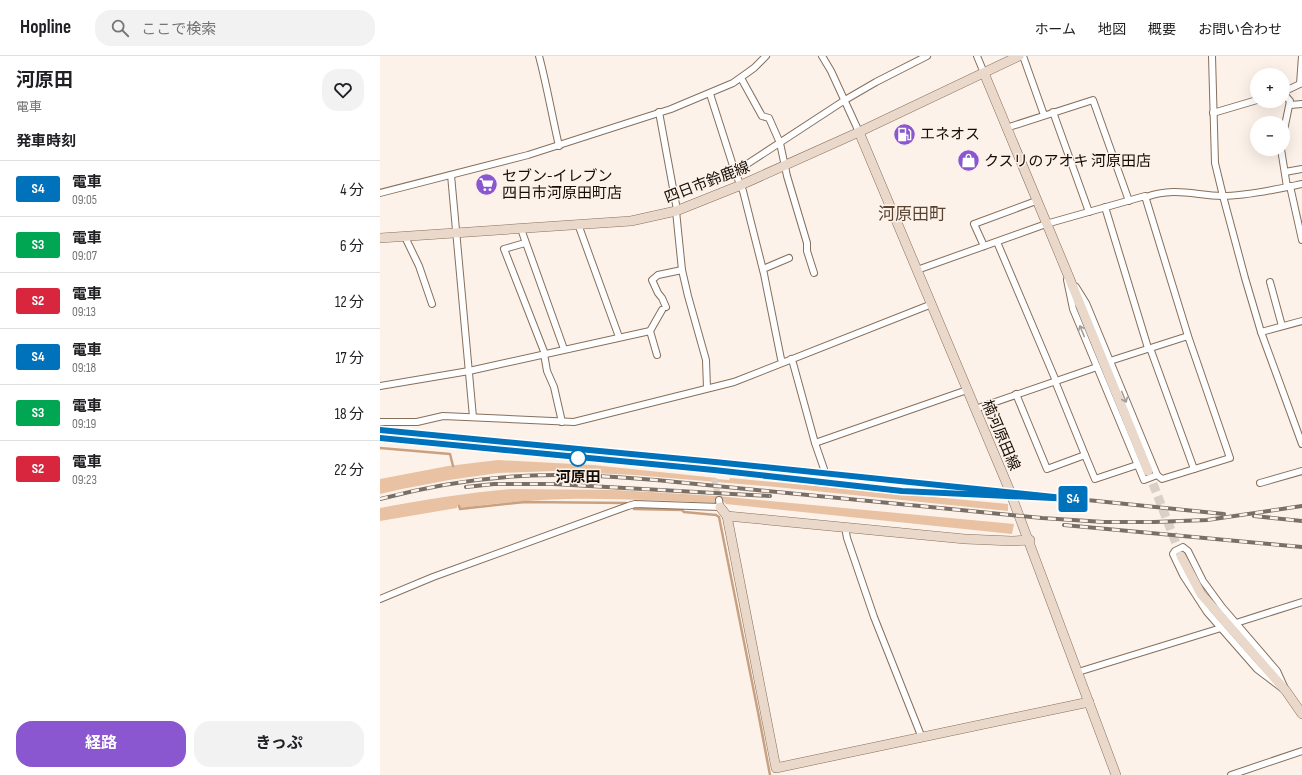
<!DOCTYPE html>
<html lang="ja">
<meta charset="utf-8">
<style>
body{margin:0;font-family:"Sofia Sans Condensed","Noto Sans JP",sans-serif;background:#f2f2f2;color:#202124;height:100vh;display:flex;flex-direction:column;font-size:15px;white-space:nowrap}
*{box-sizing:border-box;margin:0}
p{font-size:13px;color:#757577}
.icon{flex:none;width:22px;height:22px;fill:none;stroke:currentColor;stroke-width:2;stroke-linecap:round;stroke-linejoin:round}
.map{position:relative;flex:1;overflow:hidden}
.details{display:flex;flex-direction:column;background:#fff;width:380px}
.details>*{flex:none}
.badge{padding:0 8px;border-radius:3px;font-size:14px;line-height:26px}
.buttons{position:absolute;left:870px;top:12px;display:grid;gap:8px}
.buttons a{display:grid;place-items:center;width:40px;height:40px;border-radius:50%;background:#fff;box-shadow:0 4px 16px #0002;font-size:20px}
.map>.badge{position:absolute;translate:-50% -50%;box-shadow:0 0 0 2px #fff}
h2{padding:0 16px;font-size:15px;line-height:36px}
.round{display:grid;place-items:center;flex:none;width:42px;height:42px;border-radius:16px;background:#f2f2f2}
.headline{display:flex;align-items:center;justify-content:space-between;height:68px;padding:0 16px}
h1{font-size:19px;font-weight:700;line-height:30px}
.button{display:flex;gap:8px;margin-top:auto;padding:8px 16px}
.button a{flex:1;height:46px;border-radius:16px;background:#8a57d0;color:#fff;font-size:16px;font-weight:700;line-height:46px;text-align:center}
.button a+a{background:#f2f2f2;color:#202124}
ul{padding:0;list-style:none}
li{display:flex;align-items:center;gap:12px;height:56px;padding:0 16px;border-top:1px solid #e0e0e0}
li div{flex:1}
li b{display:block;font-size:15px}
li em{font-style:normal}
li .badge{min-width:44px;font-weight:700;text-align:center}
header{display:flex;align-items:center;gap:24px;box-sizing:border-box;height:56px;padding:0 20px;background:#fff;border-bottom:1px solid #e0e0e0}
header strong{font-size:19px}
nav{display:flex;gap:22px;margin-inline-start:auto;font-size:14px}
.search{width:280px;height:36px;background:#f2f2f2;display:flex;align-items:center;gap:10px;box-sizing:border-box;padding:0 14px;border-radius:16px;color:#757577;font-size:15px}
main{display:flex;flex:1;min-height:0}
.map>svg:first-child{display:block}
.green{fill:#e8c2a3}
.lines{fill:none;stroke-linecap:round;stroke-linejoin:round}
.stream{stroke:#caa180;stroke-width:2.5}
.street-tunnel{stroke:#dad0c7;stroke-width:6;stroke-dasharray:6 3;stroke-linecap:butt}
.secondary-tunnel{stroke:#dad0c7;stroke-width:9;stroke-dasharray:9 4.5;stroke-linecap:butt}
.street-casing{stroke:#866f5c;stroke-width:8}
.secondary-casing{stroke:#866f5c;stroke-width:10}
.street{stroke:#fff;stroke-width:6}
.secondary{stroke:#ead9ca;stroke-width:9}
.rail-casing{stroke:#786f67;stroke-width:4}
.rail{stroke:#fdf2e9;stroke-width:2.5;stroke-dasharray:8;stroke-linecap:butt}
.oneway{stroke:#a19e9b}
.line-casing{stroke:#fff;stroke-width:9}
.line{stroke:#0072bc;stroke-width:6}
.stop-dot{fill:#fff;stroke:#0072bc;stroke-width:2}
.labels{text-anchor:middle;stroke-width:3;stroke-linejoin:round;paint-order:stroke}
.poi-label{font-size:15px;fill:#150d06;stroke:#fdf2e9;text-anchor:start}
.street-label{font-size:15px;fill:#150d06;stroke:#fdf2e9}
.stop-label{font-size:15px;font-weight:bold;fill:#150d06;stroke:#fdf2e9}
.quarter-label{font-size:17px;fill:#584331;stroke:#fdf2e9}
</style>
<header>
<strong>Hopline</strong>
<div class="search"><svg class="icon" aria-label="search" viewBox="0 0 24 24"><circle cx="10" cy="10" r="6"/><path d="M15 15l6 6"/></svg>ここで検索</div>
<nav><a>ホーム</a><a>地図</a><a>概要</a><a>お問い合わせ</a></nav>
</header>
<main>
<section class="details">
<div class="headline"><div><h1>河原田</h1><p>電車</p></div><a class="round"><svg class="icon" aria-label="heart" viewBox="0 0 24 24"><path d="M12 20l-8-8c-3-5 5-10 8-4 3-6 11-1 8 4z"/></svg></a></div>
<h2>発車時刻</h2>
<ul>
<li><span class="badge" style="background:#0072bc;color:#fff">S4</span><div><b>電車</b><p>09:05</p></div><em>4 分</em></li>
<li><span class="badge" style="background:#00a651;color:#fff">S3</span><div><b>電車</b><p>09:07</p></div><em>6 分</em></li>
<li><span class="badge" style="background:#d7263d;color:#fff">S2</span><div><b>電車</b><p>09:13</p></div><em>12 分</em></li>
<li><span class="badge" style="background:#0072bc;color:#fff">S4</span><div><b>電車</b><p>09:18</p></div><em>17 分</em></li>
<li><span class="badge" style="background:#00a651;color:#fff">S3</span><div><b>電車</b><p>09:19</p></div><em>18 分</em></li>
<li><span class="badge" style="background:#d7263d;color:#fff">S2</span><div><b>電車</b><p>09:23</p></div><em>22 分</em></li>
</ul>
<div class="button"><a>経路</a><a>きっぷ</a></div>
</section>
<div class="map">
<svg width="922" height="719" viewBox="0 0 922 719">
<rect width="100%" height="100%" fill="#fdf2e9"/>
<g class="green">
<path d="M 118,404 L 213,409 L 337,422 L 337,423 L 349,424 L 350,422 L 628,448 L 628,455 L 396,431 L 254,419 L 174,415 L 118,417 L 69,424 L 22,433 L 0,438 L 0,423 L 68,410 Z"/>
<path d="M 131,433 L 236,434 L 337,440 L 634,468 L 632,478 L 346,448 L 344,446 L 340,445 L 337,447 C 287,445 237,442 187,443 C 152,444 116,447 81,452 L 80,450 L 77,450 L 77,452 L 0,465 L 0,452 C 43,444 86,437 131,433 Z"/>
</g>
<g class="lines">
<g class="stream">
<path d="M 0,392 L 70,398 L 73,410"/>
<path d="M 79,450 L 80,453 L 145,446 L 246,447"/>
<path d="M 254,453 L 302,454 L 304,456 L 336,459 L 339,461 L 378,656 L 390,719"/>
</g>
<path class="street-tunnel" d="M 334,423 L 339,444"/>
<path class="secondary-tunnel" d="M 768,415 L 801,500"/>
<defs>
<g id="street">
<path d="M 159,0 C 167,30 172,60 179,90"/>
<path d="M 442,0 L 451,15 L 479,76"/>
<path d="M 597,0 L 604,17"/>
<path d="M 643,0 L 664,59"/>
<path d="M 832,0 L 835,107 L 843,140 L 865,222 L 881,276 L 922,388"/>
<path d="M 361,22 L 382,60 L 389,62 L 400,87 L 407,120 L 427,187 L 427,195 L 434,217"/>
<path d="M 903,36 L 920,28 L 922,0"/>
<path d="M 903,37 L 910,45 L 903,79"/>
<path d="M 330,38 L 355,116"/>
<path d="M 910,49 L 922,48"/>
<path d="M 279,56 L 297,154"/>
<path d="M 673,56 L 709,156"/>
<path d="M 833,57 L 877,44"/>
<path d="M 626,72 L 713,44 L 749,145"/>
<path d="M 901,93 L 907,131"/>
<path d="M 905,116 L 922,113"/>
<path d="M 71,119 L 93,361"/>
<path d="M 910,130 L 922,184"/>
<path d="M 0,137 L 148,99 L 291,53 L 353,27 L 374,12 L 386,0"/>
<path d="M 766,141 C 794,131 814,139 842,140 C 867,140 898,133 922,128"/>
<path d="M 725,151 L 768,292"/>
<path d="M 296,155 L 302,214 L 308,240 L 326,304 L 327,332"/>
<path d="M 198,168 L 239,281"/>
<path d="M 141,173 L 184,293"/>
<path d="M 25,181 L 39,210 L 52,248"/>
<path d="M 617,186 L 676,325"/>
<path d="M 145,187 L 124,193 L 165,298"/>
<path d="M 604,190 L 594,168 L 656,145"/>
<path d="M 383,213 L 409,202"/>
<path d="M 537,214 L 666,168 L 765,140 L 808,280 L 850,402 L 782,423 L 777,419 L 764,424 L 693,253 L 687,224"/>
<path d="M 890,226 L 902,270"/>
<path d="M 696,231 L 706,247 L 777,419"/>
<path d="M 286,251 L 282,242 L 278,237 L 272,224 L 278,219 L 302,214"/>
<path d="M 270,275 L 277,299"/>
<path d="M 881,276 L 922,265"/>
<path d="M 770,292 L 814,413"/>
<path d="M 164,298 L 167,315 L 174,331 L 182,366"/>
<path d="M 411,303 L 413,307 L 435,387 L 444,413"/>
<path d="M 730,305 L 808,280"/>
<path d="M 403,306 L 401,303 L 384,218 L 363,135 L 355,116 L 465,44 L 496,26 L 547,0"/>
<path d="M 675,325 L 705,399"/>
<path d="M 0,330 L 89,315 L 270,275 L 282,254"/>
<path d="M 636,338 L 667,413 L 705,399 L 715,423 L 757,409"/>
<path d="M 595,353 L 717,311"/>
<path d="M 0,366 L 37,366 L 63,360 L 194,366 L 354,326 L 552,248"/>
<path d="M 435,387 L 587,334"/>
<path d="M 880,427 L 922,415"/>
<path d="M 465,471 L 467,482 L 494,561 L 542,682"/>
<path d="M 803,491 L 808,495 L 823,525 L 842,551 L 897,615 L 906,635 L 877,613 L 827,556 L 803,519 L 793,498 L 795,495 Z"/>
<path d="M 0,543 L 53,521 L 248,450 L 255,448 L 340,451 L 339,444"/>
<path d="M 856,567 L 922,546"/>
<path d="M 698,616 L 841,572"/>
<path d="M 851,719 L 922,695"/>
</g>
<g id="secondary">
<path d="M 604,17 L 686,214 L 768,415"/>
<path d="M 479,76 L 629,433 L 736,719"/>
<path d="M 0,182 L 251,165 L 296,155 L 361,129 L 479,76 L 639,0"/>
<path d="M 340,451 L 347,460 L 585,483 L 632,485 L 650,484"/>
<path d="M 347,460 L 396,712 L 709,646"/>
<path d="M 801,500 L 821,538 L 906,635 L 922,658"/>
</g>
</defs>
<use href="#street" class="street-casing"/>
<use href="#secondary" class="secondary-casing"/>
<use href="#street" class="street"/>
<use href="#secondary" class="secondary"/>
<defs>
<g id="rail">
<path d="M 0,374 L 335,406 L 844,458"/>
<path d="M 0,382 L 334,414 L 522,435 L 615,439"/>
<path d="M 86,431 L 114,428 L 173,428 L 390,440"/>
<path d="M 0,443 C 57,428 116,419 174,419 C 215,419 256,422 296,426 L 662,462 L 724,466 L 774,466 L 827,464 L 922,450"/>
<path d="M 874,460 L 922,465"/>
<path d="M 684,469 L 922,491"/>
</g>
</defs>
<use href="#rail" class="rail-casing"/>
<use href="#rail" class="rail"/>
</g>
<defs><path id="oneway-shaft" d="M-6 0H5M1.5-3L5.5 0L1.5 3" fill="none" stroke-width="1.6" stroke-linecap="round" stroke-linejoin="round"/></defs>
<g class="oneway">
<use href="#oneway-shaft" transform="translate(702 275) rotate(-112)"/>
<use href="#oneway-shaft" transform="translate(744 341) rotate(68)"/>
</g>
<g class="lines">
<defs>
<path id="line" d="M 0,374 L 335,406 L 693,443 L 522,435 L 334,414 L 0,382"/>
</defs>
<use href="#line" class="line-casing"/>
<use href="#line" class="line"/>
</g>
<defs>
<symbol id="fuel-disc" viewBox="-11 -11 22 22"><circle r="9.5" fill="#8a57d0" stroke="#fdf2e9"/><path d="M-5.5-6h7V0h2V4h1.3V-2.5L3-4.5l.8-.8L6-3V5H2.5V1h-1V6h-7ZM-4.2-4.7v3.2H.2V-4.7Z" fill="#fff"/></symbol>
<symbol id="shop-disc" viewBox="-11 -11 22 22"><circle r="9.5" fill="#8a57d0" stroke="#fdf2e9"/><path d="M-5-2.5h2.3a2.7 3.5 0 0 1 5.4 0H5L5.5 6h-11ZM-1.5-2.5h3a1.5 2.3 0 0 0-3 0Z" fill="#fff"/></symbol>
<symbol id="supermarket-disc" viewBox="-11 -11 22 22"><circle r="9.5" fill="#8a57d0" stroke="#fdf2e9"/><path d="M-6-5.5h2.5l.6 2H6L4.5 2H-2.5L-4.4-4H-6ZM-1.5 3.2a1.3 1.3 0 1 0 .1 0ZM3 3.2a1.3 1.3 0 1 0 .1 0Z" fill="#fff"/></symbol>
</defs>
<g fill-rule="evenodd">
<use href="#fuel-disc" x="512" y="66" width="25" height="25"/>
<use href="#shop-disc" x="576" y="92" width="25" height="25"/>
<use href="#supermarket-disc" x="94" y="116" width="25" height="25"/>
</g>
<circle class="stop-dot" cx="198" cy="402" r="8"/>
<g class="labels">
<g class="poi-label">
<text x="540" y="83">エネオス</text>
<text x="604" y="110">クスリのアオキ 河原田店</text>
<text x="122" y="125">セブン-イレブン<tspan x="122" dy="17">四日市河原田町店</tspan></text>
</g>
<g class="street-label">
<text transform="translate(327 126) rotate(-21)" y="5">四日市鈴鹿線</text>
<text transform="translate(621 379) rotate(67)" y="5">楠河原田線</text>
</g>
<g class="stop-label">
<text x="198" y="426">河原田</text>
</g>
<g class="quarter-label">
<text x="532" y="164">河原田町</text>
</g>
</g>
</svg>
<div class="buttons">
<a>+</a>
<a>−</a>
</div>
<b class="badge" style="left:693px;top:443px;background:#0072bc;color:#fff">S4</b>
</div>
</main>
